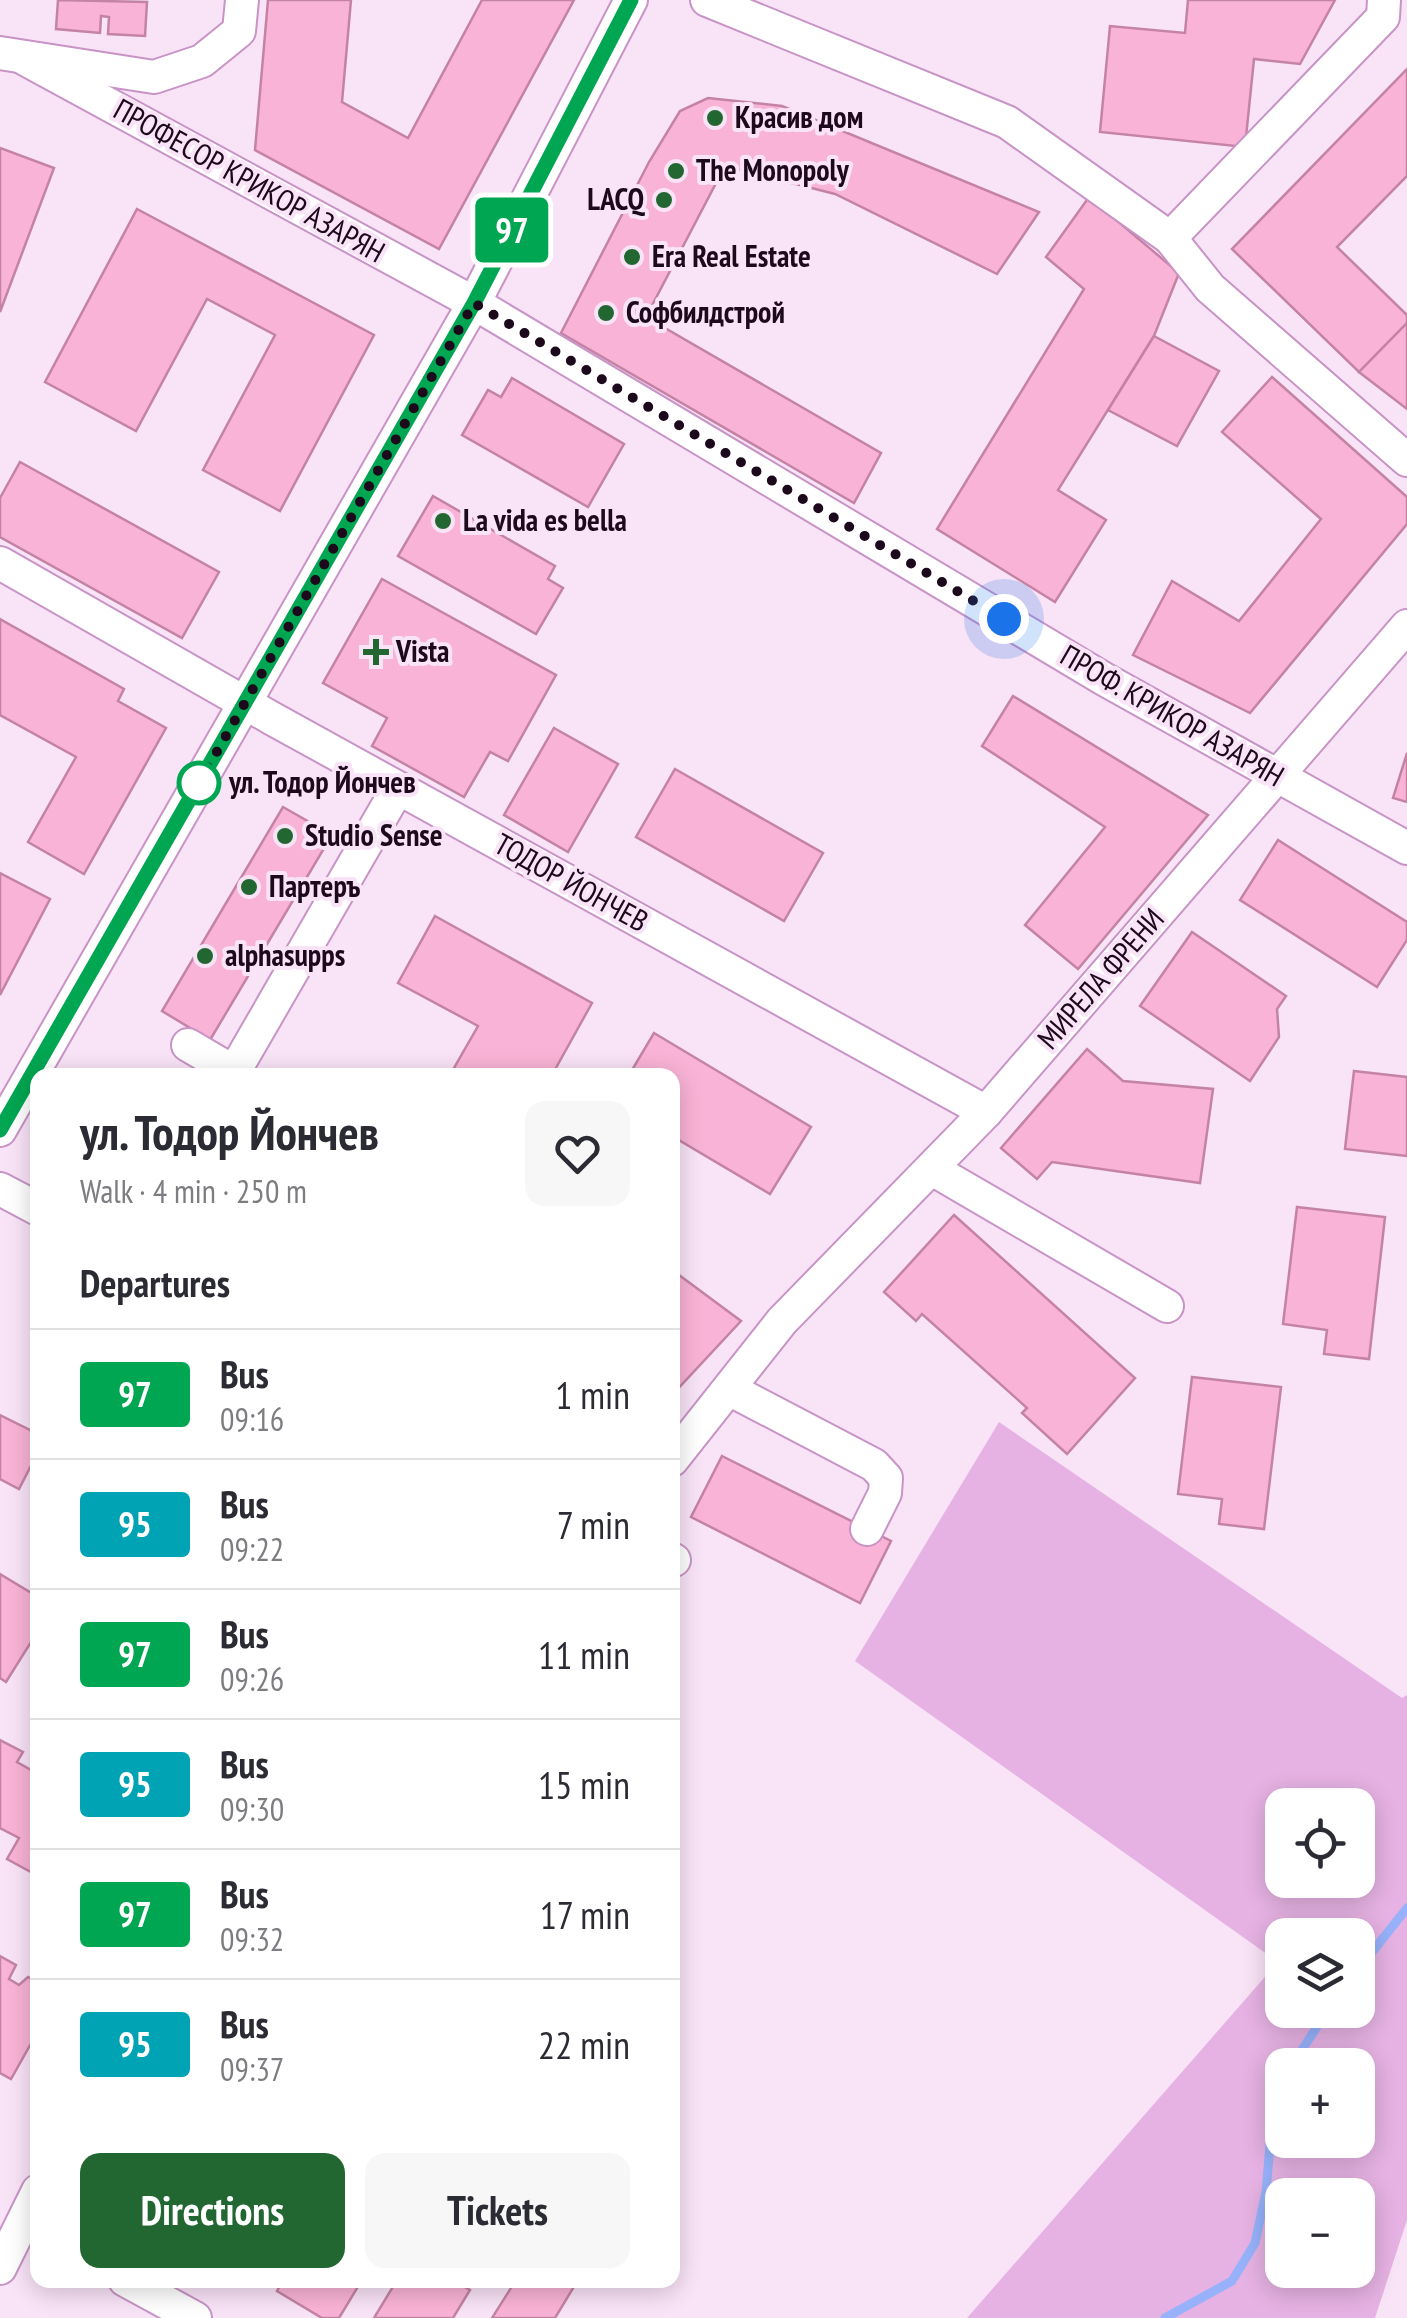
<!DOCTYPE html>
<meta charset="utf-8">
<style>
body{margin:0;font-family:"PT Sans Narrow",sans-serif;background:#f7f7f7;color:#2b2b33;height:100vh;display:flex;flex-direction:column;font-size:38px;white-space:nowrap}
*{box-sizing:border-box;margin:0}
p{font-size:32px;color:#7c7c81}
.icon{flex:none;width:55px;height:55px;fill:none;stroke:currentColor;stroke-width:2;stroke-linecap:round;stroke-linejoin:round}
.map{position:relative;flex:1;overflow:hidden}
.side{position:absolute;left:30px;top:1068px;width:650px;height:1220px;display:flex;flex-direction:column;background:#fff;border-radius:20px;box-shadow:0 5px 25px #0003}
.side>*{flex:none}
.badge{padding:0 20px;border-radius:8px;font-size:35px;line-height:65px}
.controls{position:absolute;left:1265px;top:1788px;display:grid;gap:20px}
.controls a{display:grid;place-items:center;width:110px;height:110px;border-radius:20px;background:#fff;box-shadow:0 5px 25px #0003;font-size:50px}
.you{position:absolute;width:50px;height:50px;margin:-25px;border:8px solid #fff;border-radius:50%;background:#1a73e8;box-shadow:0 0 0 15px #1a73e833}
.map>.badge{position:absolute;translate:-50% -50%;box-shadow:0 0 0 5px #fff}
h2{padding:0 50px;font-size:38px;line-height:90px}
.round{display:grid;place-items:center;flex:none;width:105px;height:105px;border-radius:20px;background:#f7f7f7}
.head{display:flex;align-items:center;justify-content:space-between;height:170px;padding:0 50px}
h1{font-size:48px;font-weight:700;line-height:75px}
.primary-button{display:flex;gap:20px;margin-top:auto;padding:20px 50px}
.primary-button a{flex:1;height:115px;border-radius:20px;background:#226732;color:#fff;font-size:40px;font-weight:700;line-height:115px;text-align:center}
.primary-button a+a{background:#f7f7f7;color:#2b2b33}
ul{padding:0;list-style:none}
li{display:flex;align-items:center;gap:30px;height:130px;padding:0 50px;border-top:2px solid #e1e1e2}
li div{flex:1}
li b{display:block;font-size:38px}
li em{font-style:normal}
li .badge{min-width:110px;font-weight:700;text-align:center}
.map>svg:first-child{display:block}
.green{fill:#e6b2e3;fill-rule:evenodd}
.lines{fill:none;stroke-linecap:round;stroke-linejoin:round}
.stream{stroke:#97b2fb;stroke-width:9}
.building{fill:#f9b3d6;stroke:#c483a4;stroke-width:2.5}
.minor-casing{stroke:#c894c6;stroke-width:36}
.minor{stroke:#fff;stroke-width:32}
.line-casing{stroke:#fff;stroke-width:22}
.line{stroke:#00a651;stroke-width:15}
.walk{stroke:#1c091b;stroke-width:10;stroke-dasharray:0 18}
.poi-dot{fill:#226732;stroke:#f9e3f7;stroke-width:4}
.stop-dot{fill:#fff;stroke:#00a651;stroke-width:5}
.labels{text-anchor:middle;stroke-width:8;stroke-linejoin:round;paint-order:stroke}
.poi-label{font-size:30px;font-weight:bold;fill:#1c091b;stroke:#f9e3f7;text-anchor:start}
.street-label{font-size:30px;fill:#1c091b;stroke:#f9e3f7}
.stop-label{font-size:30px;font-weight:bold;fill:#1c091b;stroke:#f9e3f7;text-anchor:start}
</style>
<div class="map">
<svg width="1407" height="2318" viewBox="0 0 1407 2318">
<rect width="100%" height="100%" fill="#f9e3f7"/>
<path class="green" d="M 999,1422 L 1402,1698 L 1407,1695 L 1407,2220 L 1375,2318 L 967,2318 L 1278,1962 L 855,1661 ZM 1282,1805 L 1358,1805 L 1358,1880 L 1282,1880 ZM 1282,1935 L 1358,1935 L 1358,2010 L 1282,2010 ZM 1282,2065 L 1358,2065 L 1358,2140 L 1282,2140 ZM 1282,2195 L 1358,2195 L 1358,2270 L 1282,2270 Z"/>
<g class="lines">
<g class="stream">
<path d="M 1358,1970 L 1407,1908"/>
<path d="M 1292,2065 L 1328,2010"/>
<path d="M 1165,2318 L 1232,2281 L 1255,2243 L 1266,2192 L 1270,2145 L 1282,2099"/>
</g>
</g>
<g class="building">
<path d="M 58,0 L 147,2 L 145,36 L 108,34 L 109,17 L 101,16 L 100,33 L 56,29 Z"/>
<path d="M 268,0 L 351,0 L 342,102 L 408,138 L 482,0 L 574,0 L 439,249 L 255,150 Z"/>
<path d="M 1188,0 L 1335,0 L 1300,64 L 1254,59 L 1245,147 L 1100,132 L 1110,26 L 1185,33 Z"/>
<path d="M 1407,69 L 1407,176 L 1337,247 L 1407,315 L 1407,323 L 1359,372 L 1232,249 Z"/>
<path d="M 708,98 L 782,106 L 1039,212 L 997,274 L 835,194 L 725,166 L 646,317 L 881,453 L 854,503 L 561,333 L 649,162 L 680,111 Z"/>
<path d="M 0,148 L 54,168 L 0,312 Z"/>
<path d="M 1089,197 L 1179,273 L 1154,336 L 1058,490 L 1106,520 L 1055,602 L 937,529 L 1084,289 L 1046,257 Z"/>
<path d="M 137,209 L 374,335 L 280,511 L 203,470 L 275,335 L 207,299 L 136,431 L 45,382 Z"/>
<path d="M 1407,323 L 1407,409 L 1359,372 Z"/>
<path d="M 1154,336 L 1219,371 L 1177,446 L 1108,410 Z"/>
<path d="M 1272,377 L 1407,497 L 1407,524 L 1250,713 L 1133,655 L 1172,581 L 1239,621 L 1321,519 L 1222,432 Z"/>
<path d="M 512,378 L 624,444 L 588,507 L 462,435 L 488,390 L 501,397 Z"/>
<path d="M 20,462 L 219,572 L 182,638 L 0,537 L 0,498 Z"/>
<path d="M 433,496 L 555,566 L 548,579 L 563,588 L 536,634 L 398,556 Z"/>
<path d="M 382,579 L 556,675 L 508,761 L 490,752 L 464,797 L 372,746 L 387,718 L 323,683 Z"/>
<path d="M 0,619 L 124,689 L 118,701 L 166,728 L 84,874 L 28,842 L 76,757 L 0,715 Z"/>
<path d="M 1013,696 L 1208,815 L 1078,969 L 1025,925 L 1105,827 L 982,746 Z"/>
<path d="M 554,728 L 618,764 L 568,852 L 504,815 Z"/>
<path d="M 1407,753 L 1407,802 L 1393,798 Z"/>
<path d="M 675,769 L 823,853 L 784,921 L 636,837 Z"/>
<path d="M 283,807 L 332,835 L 210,1040 L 162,1011 Z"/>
<path d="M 1278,840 L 1407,922 L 1407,940 L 1377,987 L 1240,900 Z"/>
<path d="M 0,873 L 50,899 L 0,995 Z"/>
<path d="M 435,916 L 592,1003 L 552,1075 L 450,1075 L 478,1026 L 398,983 Z"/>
<path d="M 1192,932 L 1286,996 L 1277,1009 L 1279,1037 L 1250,1081 L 1140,1006 Z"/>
<path d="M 654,1033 L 811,1127 L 770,1194 L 672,1136 L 672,1075 L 629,1075 Z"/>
<path d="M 1087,1049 L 1123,1081 L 1213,1089 L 1200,1183 L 1052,1162 L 1037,1179 L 1001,1148 Z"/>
<path d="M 1354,1071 L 1407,1077 L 1407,1156 L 1345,1149 Z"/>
<path d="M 1297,1207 L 1385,1217 L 1369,1359 L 1324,1354 L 1327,1330 L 1283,1324 Z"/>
<path d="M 954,1215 L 1135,1378 L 1067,1454 L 1022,1413 L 1027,1408 L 922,1314 L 916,1321 L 884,1292 Z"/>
<path d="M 679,1275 L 741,1321 L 672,1395 L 672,1282 Z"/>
<path d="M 1192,1377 L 1281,1387 L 1264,1529 L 1219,1524 L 1222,1499 L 1178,1494 Z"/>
<path d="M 0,1415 L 38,1434 L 38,1452 L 19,1489 L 0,1479 Z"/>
<path d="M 722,1456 L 891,1541 L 860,1603 L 691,1517 Z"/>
<path d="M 0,1574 L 38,1597 L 38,1631 L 6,1682 L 0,1678 Z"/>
<path d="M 0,1740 L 23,1752 L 17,1762 L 38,1774 L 38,1876 L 7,1859 L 19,1838 L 0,1828 Z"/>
<path d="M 0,1956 L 16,1965 L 9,1979 L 19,1985 L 28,1977 L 38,1982 L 38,2031 L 11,2079 L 0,2073 Z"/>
<path d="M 283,2280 L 362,2280 L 339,2318 L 322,2318 L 277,2291 Z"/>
<path d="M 397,2280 L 460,2280 L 458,2283 L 470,2290 L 453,2318 L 374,2318 Z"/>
<path d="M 516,2280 L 578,2280 L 555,2318 L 492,2318 Z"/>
</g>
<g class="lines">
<defs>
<g id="minor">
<path d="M 707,0 L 1007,122 L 1170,238 L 1210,288 L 1407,460"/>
<path d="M 0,53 L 154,77 L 202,61 L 239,31 L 242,0"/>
<path d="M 25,59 L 474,303 L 1104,679 L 1407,848"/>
<path d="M 1170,238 L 1383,17 L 1384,0"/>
<path d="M 0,563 L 273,719 L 986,1112"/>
<path d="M 188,1045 L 234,1072 L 398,788"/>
<path d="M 0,1130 L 474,303 L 631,0"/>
<path d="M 932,1169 L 1167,1306"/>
<path d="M 0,1189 L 38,1209"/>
<path d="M 729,1389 L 874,1465 L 886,1478 L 885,1493 L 867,1529"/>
<path d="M 672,1460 L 782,1321 L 986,1112 L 1407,626"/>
<path d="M 672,1559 L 674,1560"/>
<path d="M 0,2268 L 38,2191"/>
<path d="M 125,2280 L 195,2318"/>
</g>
</defs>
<use href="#minor" class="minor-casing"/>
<use href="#minor" class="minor"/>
</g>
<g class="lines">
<defs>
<path id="line" d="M 0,1130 L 474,303 L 631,0"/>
</defs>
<use href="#line" class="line-casing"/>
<use href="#line" class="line"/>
<path class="walk" d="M 199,783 L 474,303 L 1004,619"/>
</g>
<g class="poi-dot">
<circle cx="715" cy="118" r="10"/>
<circle cx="676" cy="171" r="10"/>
<circle cx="664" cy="200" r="10"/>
<circle cx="632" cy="257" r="10"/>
<circle cx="606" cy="313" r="10"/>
<circle cx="443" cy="521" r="10"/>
<path d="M371 637h10v10h10v10h-10v10h-10v-10h-10v-10h10z"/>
<circle cx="285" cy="836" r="10"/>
<circle cx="249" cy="887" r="10"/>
<circle cx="205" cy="956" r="10"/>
</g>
<circle class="stop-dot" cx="199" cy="783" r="20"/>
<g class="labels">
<g class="poi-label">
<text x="735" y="128">Красив дом</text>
<text x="696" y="181">The Monopoly</text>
<text x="644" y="210" text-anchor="end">LACQ</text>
<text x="652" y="267">Era Real Estate</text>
<text x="626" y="323">Софбилдстрой</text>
<text x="463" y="531">La vida es bella</text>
<text x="396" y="662">Vista</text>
<text x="305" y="846">Studio Sense</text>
<text x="269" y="897">Партеръ</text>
<text x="225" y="966">alphasupps</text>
</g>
<g class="street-label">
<text transform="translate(249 181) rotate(29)" y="10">ПРОФЕСОР КРИКОР АЗАРЯН</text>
<text transform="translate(1172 716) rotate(30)" y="10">ПРОФ. КРИКОР АЗАРЯН</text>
<text transform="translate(571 883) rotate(29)" y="10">ТОДОР ЙОНЧЕВ</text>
<text transform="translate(1101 979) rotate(-49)" y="10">МИРЕЛА ФРЕНИ</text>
</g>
<g class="stop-label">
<text x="229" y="793">ул. Тодор Йончев</text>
</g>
</g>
</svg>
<div class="controls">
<a><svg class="icon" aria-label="locate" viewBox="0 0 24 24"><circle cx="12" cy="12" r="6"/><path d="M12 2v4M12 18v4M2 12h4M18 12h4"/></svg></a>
<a><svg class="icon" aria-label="layers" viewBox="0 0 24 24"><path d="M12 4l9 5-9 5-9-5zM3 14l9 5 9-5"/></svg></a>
<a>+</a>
<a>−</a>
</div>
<div class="you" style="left:1004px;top:619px"></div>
<b class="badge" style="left:512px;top:230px;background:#00a651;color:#fff">97</b>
<section class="side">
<div class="head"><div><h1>ул. Тодор Йончев</h1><p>Walk · 4 min · 250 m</p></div><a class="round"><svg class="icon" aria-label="heart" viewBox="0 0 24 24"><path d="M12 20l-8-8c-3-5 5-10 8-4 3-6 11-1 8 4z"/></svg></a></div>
<h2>Departures</h2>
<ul>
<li><span class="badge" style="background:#00a651;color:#fff">97</span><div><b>Bus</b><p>09:16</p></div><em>1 min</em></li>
<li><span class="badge" style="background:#00a3b4;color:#fff">95</span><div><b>Bus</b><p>09:22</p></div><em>7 min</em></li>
<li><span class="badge" style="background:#00a651;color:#fff">97</span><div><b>Bus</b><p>09:26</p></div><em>11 min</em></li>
<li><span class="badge" style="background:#00a3b4;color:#fff">95</span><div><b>Bus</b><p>09:30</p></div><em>15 min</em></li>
<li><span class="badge" style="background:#00a651;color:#fff">97</span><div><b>Bus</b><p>09:32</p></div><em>17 min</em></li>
<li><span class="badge" style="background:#00a3b4;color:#fff">95</span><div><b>Bus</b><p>09:37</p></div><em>22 min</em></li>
</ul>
<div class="primary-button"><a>Directions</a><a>Tickets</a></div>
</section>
</div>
